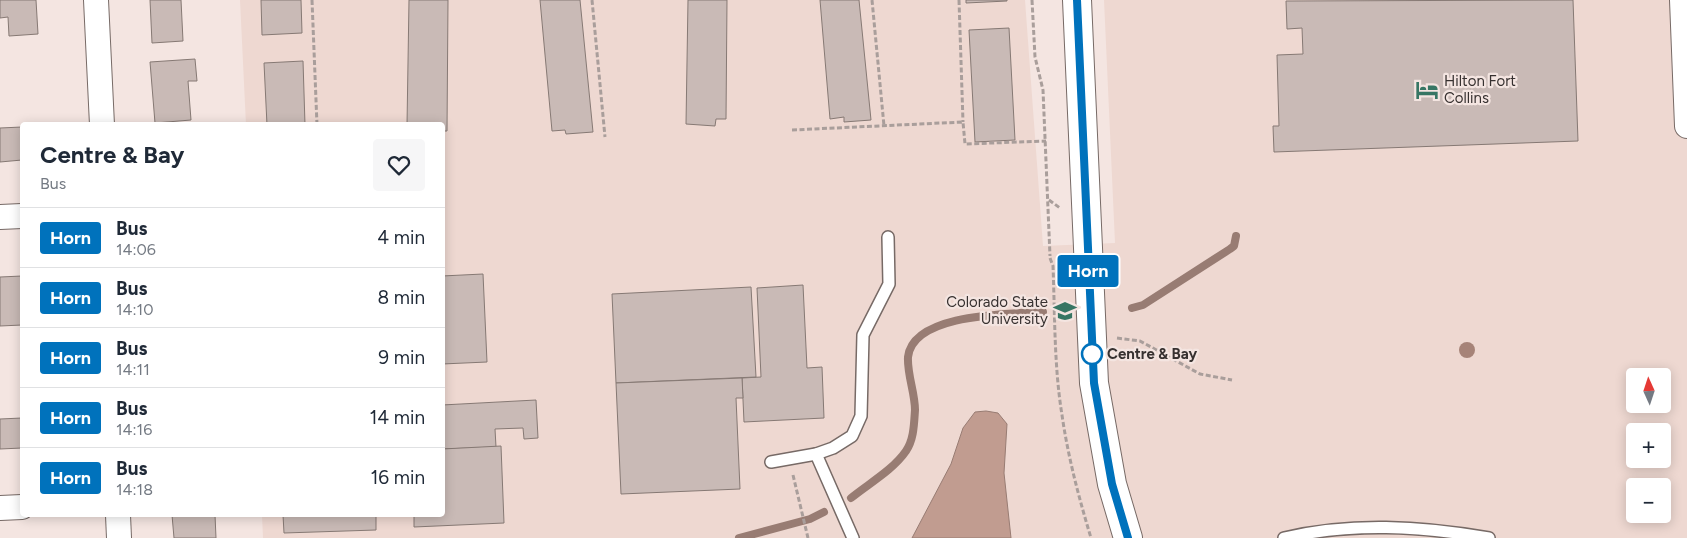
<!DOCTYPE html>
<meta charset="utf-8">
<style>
body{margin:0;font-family:Figtree,sans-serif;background:#f6f6f7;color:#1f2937;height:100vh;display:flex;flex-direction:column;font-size:19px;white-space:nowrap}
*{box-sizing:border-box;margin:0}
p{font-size:16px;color:#747a83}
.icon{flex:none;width:28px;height:28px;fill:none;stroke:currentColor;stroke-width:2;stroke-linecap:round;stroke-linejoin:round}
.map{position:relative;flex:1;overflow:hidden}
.drawer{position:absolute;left:20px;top:122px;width:425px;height:395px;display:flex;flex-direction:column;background:#fff;border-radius:5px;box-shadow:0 2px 12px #0003}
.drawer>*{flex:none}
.badge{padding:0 10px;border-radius:4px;font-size:18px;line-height:32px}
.needle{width:32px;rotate:357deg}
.controls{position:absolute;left:1626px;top:368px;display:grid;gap:10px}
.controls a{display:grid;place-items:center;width:45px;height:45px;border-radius:5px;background:#fff;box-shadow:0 2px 12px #0003;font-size:25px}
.map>.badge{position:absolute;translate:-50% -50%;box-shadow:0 0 0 2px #fff}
.round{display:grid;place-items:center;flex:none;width:52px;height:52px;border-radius:5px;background:#f6f6f7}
.head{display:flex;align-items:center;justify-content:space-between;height:85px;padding:0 20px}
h1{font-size:24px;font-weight:700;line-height:38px}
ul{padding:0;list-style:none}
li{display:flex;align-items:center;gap:15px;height:60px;padding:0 20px;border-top:1px solid #e0e1e3}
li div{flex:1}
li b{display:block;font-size:19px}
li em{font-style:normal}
li .badge{min-width:55px;font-weight:700;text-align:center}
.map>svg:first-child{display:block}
.built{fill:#eed8d1;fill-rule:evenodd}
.water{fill:#c19c90;stroke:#987c73}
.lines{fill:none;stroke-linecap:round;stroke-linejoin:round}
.stream{stroke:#987c73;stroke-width:8}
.building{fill:#c9bab6;stroke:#867974}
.service-casing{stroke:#776a66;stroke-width:14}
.minor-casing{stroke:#776a66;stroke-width:26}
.tertiary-casing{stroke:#776a66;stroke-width:30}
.path{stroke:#a99e9b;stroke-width:3;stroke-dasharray:5 2.5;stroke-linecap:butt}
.service{stroke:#fff;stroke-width:11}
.minor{stroke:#fff;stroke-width:24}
.tertiary{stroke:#fff;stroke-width:28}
.tree{fill:#a68378}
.line-casing{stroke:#fff;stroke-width:11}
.line{stroke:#0072bc;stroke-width:8}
.stop-dot{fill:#fff;stroke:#0072bc;stroke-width:2.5}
.labels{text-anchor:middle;stroke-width:4.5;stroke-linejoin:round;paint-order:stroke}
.poi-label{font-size:15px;fill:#373130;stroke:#f4e5e1;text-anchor:start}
.stop-label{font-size:15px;font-weight:bold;fill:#373130;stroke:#f4e5e1;text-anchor:start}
</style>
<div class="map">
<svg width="1687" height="538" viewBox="0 0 1687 538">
<rect width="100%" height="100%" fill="#f4e5e1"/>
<path class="built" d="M 240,0 L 1025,0 L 1043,246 L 1115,243 L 1104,0 L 1687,0 L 1687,538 L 263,538 L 262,515 L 442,515 L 442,125 L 246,125 ZM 1635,376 L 1662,376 L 1662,404 L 1635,404 ZM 1635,431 L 1662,431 L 1662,459 L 1635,459 ZM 1635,486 L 1662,486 L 1662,514 L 1635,514 Z"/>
<path class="water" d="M 986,411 L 998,413 L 1007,424 L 1004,473 L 1011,538 L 912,538 L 951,464 L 963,428 L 975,412 Z"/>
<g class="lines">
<g class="stream">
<path d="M 1132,308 L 1143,305 L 1230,249 L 1234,246 L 1236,236"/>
<path d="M 851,498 C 868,484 893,470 906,451 C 914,439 914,424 915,410 C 915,393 907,374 908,357 C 913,313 1009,314 1043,312"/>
<path d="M 739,538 L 810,519 L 824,512"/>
</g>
</g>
<g class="building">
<path d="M 0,0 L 36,0 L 38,34 L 9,36 L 8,17 L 0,18 Z"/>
<path d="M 150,0 L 181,0 L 183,41 L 152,43 Z"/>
<path d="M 261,0 L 301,0 L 302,33 L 262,35 Z"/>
<path d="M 409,0 L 448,0 L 447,131 L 442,131 L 442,125 L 407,125 Z"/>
<path d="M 540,0 L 580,0 L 593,132 L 566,134 L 565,130 L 552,131 Z"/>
<path d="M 688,0 L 727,0 L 726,119 L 716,119 L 715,126 L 686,124 Z"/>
<path d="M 820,0 L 859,0 L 871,120 L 844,122 L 844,117 L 830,119 Z"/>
<path d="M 966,0 L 1007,0 L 1007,1 L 966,3 Z"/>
<path d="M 1573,0 L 1578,141 L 1274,152 L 1273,126 L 1279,126 L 1277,55 L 1303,54 L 1302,28 L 1287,29 L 1286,1 Z"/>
<path d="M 1009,28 L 1015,140 L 975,142 L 969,30 Z"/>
<path d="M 195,59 L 197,81 L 188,81 L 191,120 L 155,123 L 150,62 Z"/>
<path d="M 303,61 L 305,125 L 267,125 L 264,63 Z"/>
<path d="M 22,127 L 22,160 L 0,162 L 0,128 Z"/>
<path d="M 483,274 L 487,362 L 442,364 L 442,276 Z"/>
<path d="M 22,276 L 22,325 L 0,326 L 0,277 Z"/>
<path d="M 803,285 L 807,368 L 822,367 L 824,418 L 744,422 L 742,378 L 761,377 L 757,288 Z"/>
<path d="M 751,287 L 756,377 L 616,383 L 612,294 Z"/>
<path d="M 742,378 L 743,398 L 736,398 L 740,489 L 621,494 L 616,383 Z"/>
<path d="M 536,400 L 538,438 L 524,439 L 523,428 L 495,429 L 496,447 L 442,449 L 442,405 Z"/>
<path d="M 22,418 L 22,448 L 0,449 L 0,419 Z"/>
<path d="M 501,446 L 504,523 L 414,527 L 414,515 L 442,515 L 442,449 Z"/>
<path d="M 172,515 L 215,515 L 216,538 L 174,538 Z"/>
<path d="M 283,515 L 376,515 L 376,530 L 284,533 Z"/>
</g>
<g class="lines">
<defs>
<g id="service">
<path d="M 816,454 L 853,538"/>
<path d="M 771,462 L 816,454 L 833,448 L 852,436 L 861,416 L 863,335 L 889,284 L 888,237"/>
<path d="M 1284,538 C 1352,522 1420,526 1489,538"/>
</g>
<g id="minor">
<path d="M 96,0 L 102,125"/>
<path d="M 1682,0 L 1687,126"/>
<path d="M 0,217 L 22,216"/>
<path d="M 0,508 L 22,507"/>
<path d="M 118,515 L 119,538"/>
</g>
<path id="tertiary" d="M 1077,0 L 1094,383 L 1112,484 L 1128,538"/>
</defs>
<use href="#service" class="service-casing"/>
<use href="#minor" class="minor-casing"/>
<use href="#tertiary" class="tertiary-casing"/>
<g class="path">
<path d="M 312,0 L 317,125"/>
<path d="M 592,0 L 605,137"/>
<path d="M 872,0 L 884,126"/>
<path d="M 959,0 L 963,122"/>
<path d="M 1032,0 L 1035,57 L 1043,90 L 1050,256"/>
<path d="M 792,130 L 963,122 L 965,144 L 1046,141"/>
<path d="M 1049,200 L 1060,208"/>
<path d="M 1050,258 L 1053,266 C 1055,316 1054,366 1062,415 C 1068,457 1079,498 1091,538"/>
<path d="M 1117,338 L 1140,341 L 1200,374 L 1232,380"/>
<path d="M 793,475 L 808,538"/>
</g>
<use href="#service" class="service"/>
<use href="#minor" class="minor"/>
<use href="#tertiary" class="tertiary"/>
</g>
<circle class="tree" cx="1467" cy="350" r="8"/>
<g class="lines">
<defs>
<path id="line" d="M 1077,0 L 1094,383 L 1112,484 L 1128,538"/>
</defs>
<use href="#line" class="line-casing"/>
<use href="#line" class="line"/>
</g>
<defs>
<symbol id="hotel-bare" viewBox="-9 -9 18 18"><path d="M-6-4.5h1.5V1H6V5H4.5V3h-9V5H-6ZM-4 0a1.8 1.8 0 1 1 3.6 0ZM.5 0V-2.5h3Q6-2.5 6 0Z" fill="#377664" stroke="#f4e5e1" stroke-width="2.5" paint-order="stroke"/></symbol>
<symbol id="university-bare" viewBox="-9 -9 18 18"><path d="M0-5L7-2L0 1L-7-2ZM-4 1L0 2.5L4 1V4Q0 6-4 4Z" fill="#377664" stroke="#f4e5e1" stroke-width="2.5" paint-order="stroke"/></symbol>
</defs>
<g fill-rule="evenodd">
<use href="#hotel-bare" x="1411" y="74" width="32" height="32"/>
<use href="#university-bare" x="1049" y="295" width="32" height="32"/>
</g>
<circle class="stop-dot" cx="1092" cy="354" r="10"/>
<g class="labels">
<g class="poi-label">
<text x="1444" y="86">Hilton Fort<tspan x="1444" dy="17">Collins</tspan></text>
<text x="1048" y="307" text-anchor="end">Colorado State<tspan x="1048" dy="17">University</tspan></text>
</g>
<g class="stop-label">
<text x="1107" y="359">Centre &amp; Bay</text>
</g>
</g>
</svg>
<div class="controls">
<a><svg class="needle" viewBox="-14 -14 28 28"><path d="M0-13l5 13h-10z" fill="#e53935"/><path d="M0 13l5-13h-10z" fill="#747a83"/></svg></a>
<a>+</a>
<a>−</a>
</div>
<b class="badge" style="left:1088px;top:271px;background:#0072bc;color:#fff">Horn</b>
<section class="drawer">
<div class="head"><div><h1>Centre &amp; Bay</h1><p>Bus</p></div><a class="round"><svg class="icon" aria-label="heart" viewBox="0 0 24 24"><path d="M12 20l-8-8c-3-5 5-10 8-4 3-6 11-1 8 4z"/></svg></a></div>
<ul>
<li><span class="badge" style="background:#0072bc;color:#fff">Horn</span><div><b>Bus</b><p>14:06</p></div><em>4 min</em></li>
<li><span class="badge" style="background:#0072bc;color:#fff">Horn</span><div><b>Bus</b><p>14:10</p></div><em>8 min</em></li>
<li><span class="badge" style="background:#0072bc;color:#fff">Horn</span><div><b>Bus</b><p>14:11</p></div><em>9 min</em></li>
<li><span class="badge" style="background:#0072bc;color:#fff">Horn</span><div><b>Bus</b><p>14:16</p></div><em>14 min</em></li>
<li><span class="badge" style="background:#0072bc;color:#fff">Horn</span><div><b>Bus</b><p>14:18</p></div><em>16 min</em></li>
</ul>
</section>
</div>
